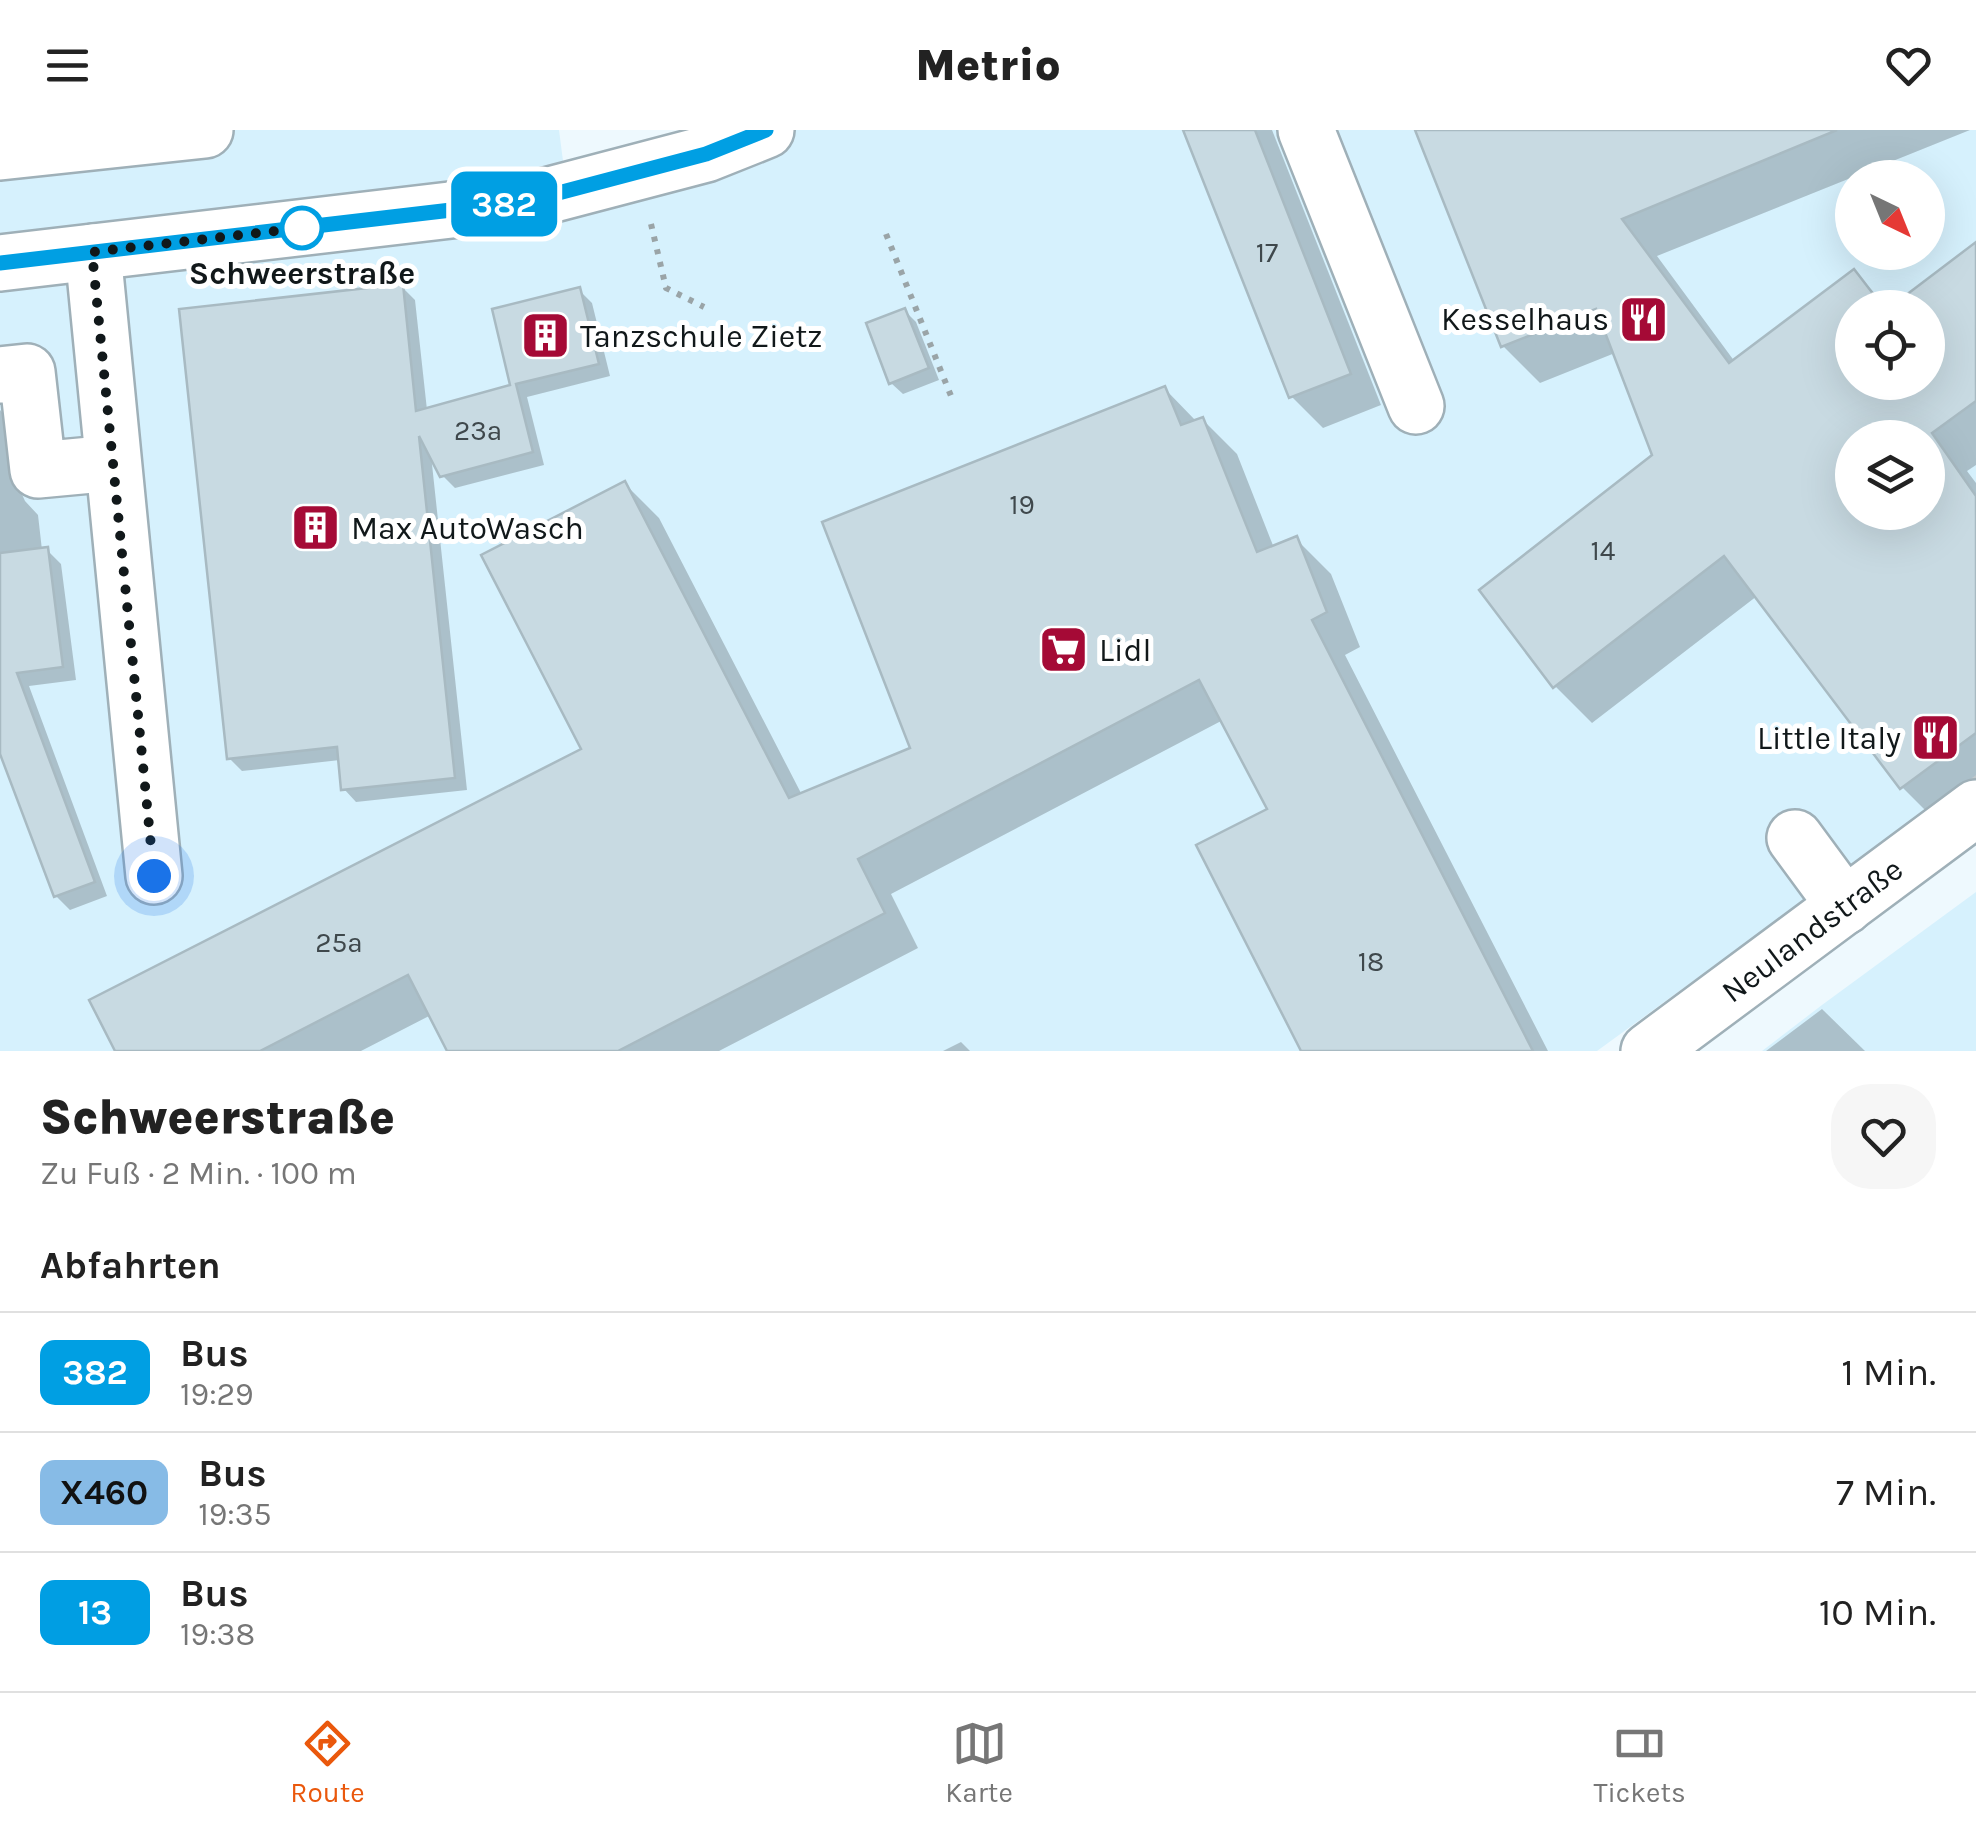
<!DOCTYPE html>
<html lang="de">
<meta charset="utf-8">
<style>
body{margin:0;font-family:Karla,sans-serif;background:#f6f6f6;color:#222;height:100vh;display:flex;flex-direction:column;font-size:38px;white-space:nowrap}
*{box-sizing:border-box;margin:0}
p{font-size:32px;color:#767676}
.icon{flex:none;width:55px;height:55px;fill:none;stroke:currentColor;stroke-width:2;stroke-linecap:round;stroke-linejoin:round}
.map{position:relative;height:921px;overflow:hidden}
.drawer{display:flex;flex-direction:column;background:#fff;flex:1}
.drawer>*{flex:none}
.badge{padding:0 20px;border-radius:15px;font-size:35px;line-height:65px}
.needle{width:65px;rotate:137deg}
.fabs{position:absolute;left:1835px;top:30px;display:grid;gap:20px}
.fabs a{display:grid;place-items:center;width:110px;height:110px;border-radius:50%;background:#fff;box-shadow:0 10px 40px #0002;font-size:50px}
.you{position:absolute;width:50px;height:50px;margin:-25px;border:8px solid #fff;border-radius:50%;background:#1a73e8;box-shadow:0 0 0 15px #1a73e833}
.map>.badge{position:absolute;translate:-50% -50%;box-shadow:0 0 0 5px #fff}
h2{padding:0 40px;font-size:38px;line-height:90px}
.round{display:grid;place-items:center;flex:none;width:105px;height:105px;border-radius:40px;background:#f6f6f6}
.head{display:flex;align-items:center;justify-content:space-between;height:170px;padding:0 40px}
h1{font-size:48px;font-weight:800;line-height:75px}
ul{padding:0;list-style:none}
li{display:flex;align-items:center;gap:30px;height:120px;padding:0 40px;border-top:2px solid #e0e0e0}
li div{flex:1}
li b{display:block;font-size:38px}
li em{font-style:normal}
li .badge{min-width:110px;font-weight:700;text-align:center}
header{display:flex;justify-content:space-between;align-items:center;height:130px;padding:0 40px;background:#fff;font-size:45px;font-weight:800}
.dock{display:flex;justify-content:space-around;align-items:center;height:140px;border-top:2px solid #e0e0e0;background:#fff;font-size:28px;color:#767676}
.dock a{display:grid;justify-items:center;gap:5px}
.dock .current{color:#ea580c}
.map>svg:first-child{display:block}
.built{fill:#d6f1fd;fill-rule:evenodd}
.shadow{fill:#0003;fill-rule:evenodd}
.building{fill:#c8dae2;stroke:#a8bac2;stroke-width:2.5;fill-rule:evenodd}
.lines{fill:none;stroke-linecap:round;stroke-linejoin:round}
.minor-casing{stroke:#9fb0b8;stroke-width:60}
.major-casing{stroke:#9fb0b8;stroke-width:60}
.path{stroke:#9aa4a7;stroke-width:6;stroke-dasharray:5 8;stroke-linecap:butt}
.minor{stroke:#fff;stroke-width:55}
.major{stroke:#fff;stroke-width:55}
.line-casing{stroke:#fff;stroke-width:22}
.line{stroke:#009fe3;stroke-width:15}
.walk{stroke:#11181a;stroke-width:10;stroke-dasharray:0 18}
.stop-dot{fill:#fff;stroke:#009fe3;stroke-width:5}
.labels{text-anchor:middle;stroke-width:10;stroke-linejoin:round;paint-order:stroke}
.number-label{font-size:28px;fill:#3f484c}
.stop-label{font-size:32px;font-weight:bold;fill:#11181a;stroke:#fff}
.poi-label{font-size:32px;fill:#11181a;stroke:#fff;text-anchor:start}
.street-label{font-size:32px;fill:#11181a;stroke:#fff}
</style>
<header><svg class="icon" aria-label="menu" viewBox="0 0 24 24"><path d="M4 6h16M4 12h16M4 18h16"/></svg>Metrio<svg class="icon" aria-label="heart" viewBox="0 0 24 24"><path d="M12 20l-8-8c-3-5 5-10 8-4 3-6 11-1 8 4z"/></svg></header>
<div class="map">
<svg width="1976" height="921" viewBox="0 0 1976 921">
<rect width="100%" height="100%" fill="#eef9fe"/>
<g class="built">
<path d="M 0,0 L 559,0 L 570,85 L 791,0 L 1976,0 L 1976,645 L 1597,921 L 0,921 ZM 1852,48 L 1928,48 L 1928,122 L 1852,122 ZM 1852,178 L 1928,178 L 1928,252 L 1852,252 ZM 1852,308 L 1928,308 L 1928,382 L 1852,382 Z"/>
<path d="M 1976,762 L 1976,921 L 1762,921 L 1822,875 Z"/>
</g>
<g class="shadow">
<path d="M 1186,0 L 1272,0 L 1381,275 L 1323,298 L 1292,267 Z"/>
<path d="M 1417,0 L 1970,0 L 1657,126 L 1735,232 L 1854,142 L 1889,178 L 1852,178 L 1852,252 L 1928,252 L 1928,178 L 1976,115 L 1976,335 L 1967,341 L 1976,353 L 1976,667 L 1939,694 L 1902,657 L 1757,466 L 1592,593 L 1555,556 L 1655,326 L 1615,223 L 1540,253 L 1503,216 ZM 1852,308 L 1928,308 L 1928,382 L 1852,382 Z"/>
<path d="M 402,157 L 415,170 L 427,280 L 514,257 L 579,160 L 592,173 L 610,246 L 527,267 L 544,335 L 455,358 L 442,345 L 431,325 L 467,660 L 356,672 L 344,659 L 340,630 L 242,641 L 229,628 Z"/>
<path d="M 904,180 L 916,192 L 939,250 L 903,264 L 891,253 Z"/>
<path d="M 1165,259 L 1197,292 L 1203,290 L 1237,324 L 1274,418 L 1296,409 L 1331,444 L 1360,517 L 1345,525 L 1548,921 L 1303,921 L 1271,680 L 1223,590 L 891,764 L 918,818 L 719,921 L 450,921 L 431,885 L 361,921 L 118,921 L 585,620 L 625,354 L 659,388 L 802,665 L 914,620 Z"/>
<path d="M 0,280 L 12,292 L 20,360 L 25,371 L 38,385 L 42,420 L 47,420 L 61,434 L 76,550 L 29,556 L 107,766 L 70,780 L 56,766 L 0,617 Z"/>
<path d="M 1822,879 L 1865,921 L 1766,921 Z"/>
<path d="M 961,912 L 970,921 L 943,921 Z"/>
</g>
<g class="building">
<path d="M 1183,0 L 1255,0 L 1351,244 L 1289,268 Z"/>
<path d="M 1415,0 L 1837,0 L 1622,89 L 1729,233 L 1854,139 L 1884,178 L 1852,178 L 1852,252 L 1928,252 L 1928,178 L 1889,178 L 1976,112 L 1976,271 L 1932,303 L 1976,366 L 1976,603 L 1900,659 L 1724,426 L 1553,558 L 1479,460 L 1652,325 L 1596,179 L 1501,217 ZM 1852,308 L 1928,308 L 1928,382 L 1852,382 Z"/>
<path d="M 403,154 L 416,281 L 510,255 L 492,179 L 580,157 L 599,234 L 516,254 L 533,322 L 440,347 L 419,306 L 455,648 L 341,660 L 337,617 L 227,629 L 179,179 Z"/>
<path d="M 905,178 L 929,238 L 889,254 L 866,193 Z"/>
<path d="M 1165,256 L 1181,295 L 1203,287 L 1257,422 L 1297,406 L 1327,482 L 1312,490 L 1533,921 L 1301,921 L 1196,715 L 1267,679 L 1199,550 L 858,729 L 885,783 L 618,921 L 447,921 L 408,845 L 260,921 L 115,921 L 89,870 L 581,619 L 481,425 L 625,351 L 789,668 L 910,618 L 822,392 Z"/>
<path d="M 48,417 L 63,537 L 17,543 L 95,752 L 54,767 L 0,624 L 0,423 Z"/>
</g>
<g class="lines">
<defs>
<g id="minor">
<path d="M 1306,0 L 1416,276"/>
<path d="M 93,122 L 154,746"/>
<path d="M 0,245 L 27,242 L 38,340 L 113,333"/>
<path d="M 1795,708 L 1845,776"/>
<path d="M 1649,921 L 1976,678"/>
</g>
<g id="major">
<path d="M 0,22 L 205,0"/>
<path d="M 0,133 L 527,71 L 706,24 L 766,0"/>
</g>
</defs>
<use href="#minor" class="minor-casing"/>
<use href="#major" class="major-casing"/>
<g class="path">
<path d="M 651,94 L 666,158 L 704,177"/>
<path d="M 886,104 L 951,266"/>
</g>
<use href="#minor" class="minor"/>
<use href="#major" class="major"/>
</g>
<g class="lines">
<defs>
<path id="line" d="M 0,133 L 528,71 L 706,24 L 766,0"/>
</defs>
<use href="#line" class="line-casing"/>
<use href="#line" class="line"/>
<path class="walk" d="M 154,746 L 92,122 L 302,98"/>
</g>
<defs>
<symbol id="restaurant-square" viewBox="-11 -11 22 22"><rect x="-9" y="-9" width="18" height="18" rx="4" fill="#a50a36" stroke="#fff"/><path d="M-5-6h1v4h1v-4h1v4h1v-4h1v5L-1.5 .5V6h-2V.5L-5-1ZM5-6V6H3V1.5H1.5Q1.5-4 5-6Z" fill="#fff"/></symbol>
<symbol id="building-square" viewBox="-11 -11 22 22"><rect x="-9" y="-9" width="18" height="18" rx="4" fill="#a50a36" stroke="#fff"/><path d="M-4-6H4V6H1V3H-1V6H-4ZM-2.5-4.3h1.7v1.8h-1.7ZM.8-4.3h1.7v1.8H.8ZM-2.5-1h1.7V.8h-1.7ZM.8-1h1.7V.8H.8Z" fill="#fff"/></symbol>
<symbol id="supermarket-square" viewBox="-11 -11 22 22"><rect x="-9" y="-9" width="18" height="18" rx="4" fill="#a50a36" stroke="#fff"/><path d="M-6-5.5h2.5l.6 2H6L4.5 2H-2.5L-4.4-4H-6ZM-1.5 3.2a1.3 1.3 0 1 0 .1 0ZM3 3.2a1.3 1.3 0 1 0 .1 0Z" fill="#fff"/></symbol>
</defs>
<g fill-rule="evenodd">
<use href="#restaurant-square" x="1616" y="162" width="55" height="55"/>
<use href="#building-square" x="518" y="178" width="55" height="55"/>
<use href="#building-square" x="288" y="370" width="55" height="55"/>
<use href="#supermarket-square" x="1036" y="492" width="55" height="55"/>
<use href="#restaurant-square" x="1908" y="580" width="55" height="55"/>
</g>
<circle class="stop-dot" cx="302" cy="98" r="20"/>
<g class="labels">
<g class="number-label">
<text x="1267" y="132">17</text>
<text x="478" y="310">23a</text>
<text x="1022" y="384">19</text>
<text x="1603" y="430">14</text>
<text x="339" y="822">25a</text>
<text x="1371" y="841">18</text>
</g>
<g class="stop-label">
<text x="302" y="154">Schweerstraße</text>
</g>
<g class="poi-label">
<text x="1609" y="200" text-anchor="end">Kesselhaus</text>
<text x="580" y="217">Tanzschule Zietz</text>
<text x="351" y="409">Max AutoWasch</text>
<text x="1099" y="531">Lidl</text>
<text x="1901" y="619" text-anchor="end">Little Italy</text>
</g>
<g class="street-label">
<text transform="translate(1812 800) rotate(-37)" y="11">Neulandstraße</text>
</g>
</g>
</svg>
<div class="fabs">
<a><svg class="needle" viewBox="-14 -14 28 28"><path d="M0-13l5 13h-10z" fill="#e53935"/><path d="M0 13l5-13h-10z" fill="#767676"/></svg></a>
<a><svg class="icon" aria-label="locate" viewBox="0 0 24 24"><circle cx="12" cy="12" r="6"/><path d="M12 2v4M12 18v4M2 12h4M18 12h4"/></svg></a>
<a><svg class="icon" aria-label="layers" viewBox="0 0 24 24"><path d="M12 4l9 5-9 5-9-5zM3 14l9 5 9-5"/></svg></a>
</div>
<div class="you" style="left:154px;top:746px"></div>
<b class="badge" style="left:504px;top:74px;background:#009fe3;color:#fff">382</b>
</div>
<section class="drawer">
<div class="head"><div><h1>Schweerstraße</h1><p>Zu Fuß · 2 Min. · 100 m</p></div><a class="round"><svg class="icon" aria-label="heart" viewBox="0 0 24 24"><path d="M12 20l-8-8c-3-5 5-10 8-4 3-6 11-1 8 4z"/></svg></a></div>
<h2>Abfahrten</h2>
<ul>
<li><span class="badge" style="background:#009fe3;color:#fff">382</span><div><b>Bus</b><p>19:29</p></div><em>1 Min.</em></li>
<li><span class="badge" style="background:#87bbe6;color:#111">X460</span><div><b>Bus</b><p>19:35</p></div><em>7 Min.</em></li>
<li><span class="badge" style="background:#009ee3;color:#fff">13</span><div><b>Bus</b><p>19:38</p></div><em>10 Min.</em></li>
</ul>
</section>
<nav class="dock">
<a class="current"><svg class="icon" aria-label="directions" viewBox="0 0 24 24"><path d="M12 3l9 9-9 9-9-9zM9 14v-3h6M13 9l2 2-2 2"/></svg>Route</a>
<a><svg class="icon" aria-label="map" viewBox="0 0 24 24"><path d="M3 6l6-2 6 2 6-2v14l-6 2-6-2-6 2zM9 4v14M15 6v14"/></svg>Karte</a>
<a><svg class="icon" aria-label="tickets" viewBox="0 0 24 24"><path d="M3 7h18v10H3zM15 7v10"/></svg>Tickets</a>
</nav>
